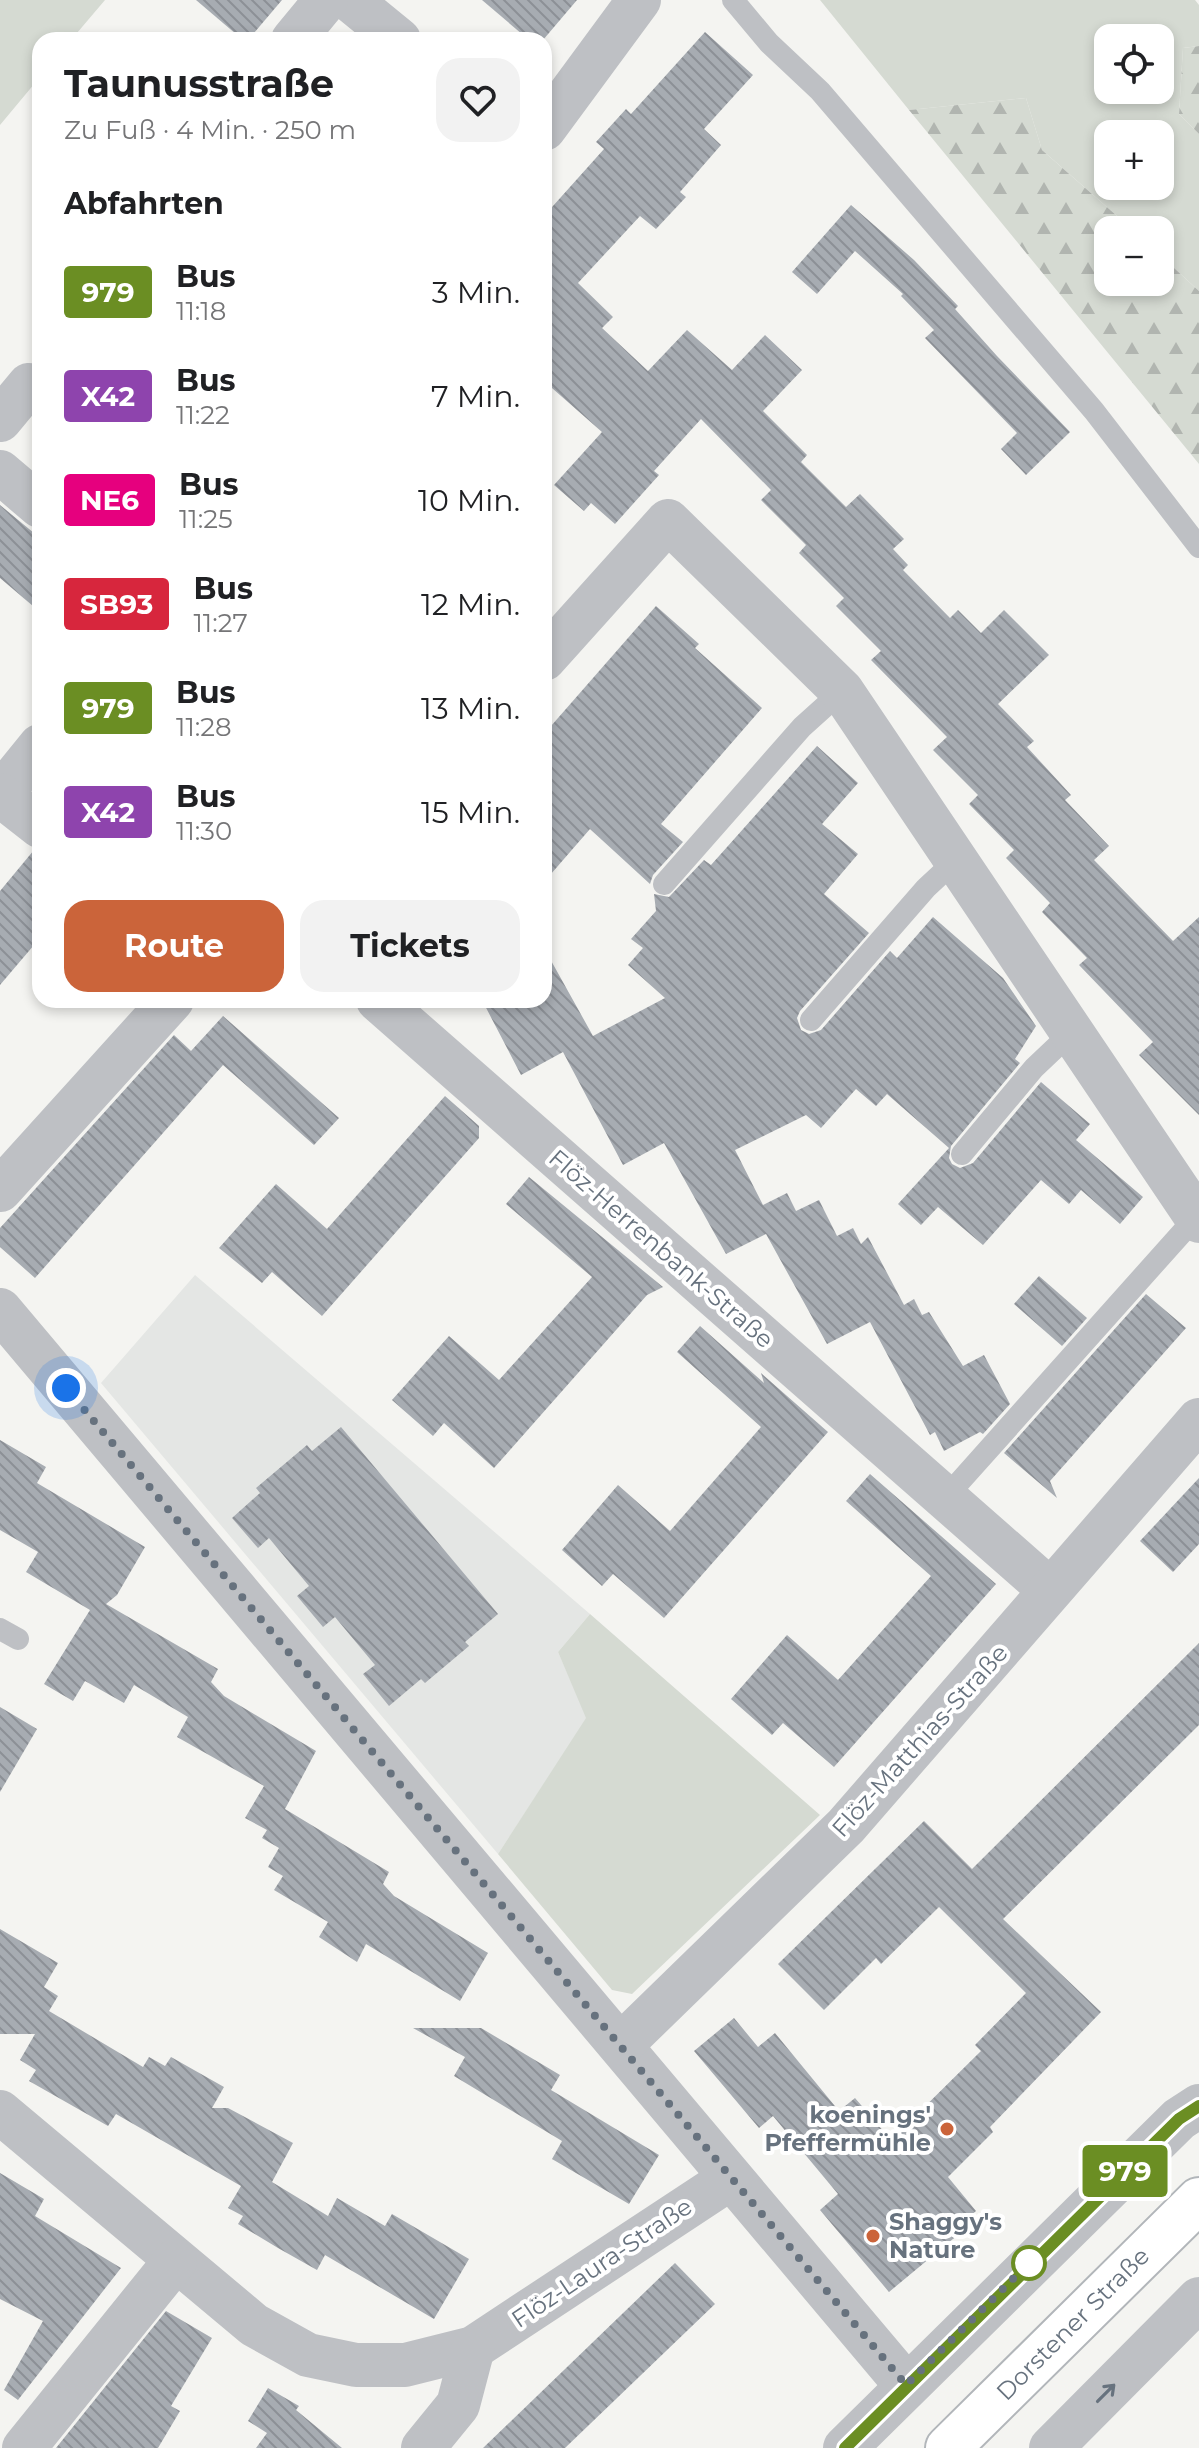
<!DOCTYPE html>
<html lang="de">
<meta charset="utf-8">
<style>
body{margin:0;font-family:Montserrat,sans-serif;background:#f2f2f2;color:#202124;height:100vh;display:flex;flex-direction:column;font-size:30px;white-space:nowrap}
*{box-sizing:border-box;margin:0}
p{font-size:26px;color:#757577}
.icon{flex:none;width:44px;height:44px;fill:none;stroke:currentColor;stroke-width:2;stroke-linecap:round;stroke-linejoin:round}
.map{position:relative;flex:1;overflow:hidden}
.panel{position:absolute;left:32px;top:32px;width:520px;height:976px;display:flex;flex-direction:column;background:#fff;border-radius:24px;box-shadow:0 4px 12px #0003}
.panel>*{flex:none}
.badge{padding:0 16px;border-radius:6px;font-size:28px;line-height:52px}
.tools{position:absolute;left:1094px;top:24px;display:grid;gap:16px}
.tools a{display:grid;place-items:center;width:80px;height:80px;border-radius:16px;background:#fff;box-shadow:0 4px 12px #0003;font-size:40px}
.you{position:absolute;width:40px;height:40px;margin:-20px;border:6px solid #fff;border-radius:50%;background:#1a73e8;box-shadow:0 0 0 12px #1a73e833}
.map>.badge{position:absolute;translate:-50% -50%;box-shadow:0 0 0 4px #fff}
h2{padding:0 32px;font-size:30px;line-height:72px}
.round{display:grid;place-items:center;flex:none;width:84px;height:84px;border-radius:24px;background:#f2f2f2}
.summary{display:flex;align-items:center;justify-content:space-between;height:136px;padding:0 32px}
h1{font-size:38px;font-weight:700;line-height:60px}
.cta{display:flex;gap:16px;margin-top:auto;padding:16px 32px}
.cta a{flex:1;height:92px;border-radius:24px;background:#cb643a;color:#fff;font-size:32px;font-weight:700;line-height:92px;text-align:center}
.cta a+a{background:#f2f2f2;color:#202124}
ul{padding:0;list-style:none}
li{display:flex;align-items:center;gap:24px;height:104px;padding:0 32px}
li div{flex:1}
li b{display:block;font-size:30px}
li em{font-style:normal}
li .badge{min-width:88px;font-weight:700;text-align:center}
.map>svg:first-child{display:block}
.built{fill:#e4e6e4}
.green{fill:#d5dad2;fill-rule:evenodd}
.forest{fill:url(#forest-firs)}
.building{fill:url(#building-back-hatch)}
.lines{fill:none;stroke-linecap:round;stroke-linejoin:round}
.secondary-casing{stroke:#b2b6ba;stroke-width:48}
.service{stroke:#bec0c4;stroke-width:22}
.minor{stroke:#bec0c4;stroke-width:44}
.secondary{stroke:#fff;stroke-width:44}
.oneway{stroke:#67727e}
.line-casing{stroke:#fff;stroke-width:18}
.line{stroke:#6b8e23;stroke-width:12}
.walk{stroke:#67727e;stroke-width:8;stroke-dasharray:0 14.4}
.poi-dot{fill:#cb643a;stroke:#fff;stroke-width:3}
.stop-dot{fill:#fff;stroke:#6b8e23;stroke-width:4}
.labels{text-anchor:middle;stroke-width:8;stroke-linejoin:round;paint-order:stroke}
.street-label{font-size:24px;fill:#67727e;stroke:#fff}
.poi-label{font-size:24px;font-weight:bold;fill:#67727e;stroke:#fff;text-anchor:end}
</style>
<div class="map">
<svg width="1199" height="2448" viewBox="0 0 1199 2448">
<defs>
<pattern id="forest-firs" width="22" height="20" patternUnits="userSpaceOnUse" patternTransform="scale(2)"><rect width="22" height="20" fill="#d5dad2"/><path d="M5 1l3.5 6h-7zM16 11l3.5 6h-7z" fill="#b1b5b0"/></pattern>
<pattern id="building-back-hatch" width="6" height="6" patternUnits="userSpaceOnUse" patternTransform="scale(2)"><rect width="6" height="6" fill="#a7acb2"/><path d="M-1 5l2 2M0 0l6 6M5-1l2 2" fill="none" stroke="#8c9096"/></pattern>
</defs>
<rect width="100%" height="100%" fill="#f4f4f1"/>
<path class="built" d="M 195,1275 L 590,1614 L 558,1652 L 587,1718 L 498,1854 L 101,1383 Z"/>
<g class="green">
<path d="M 0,0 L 105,0 L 71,40 L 40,40 L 40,77 L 0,125 Z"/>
<path d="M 820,0 L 1195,0 L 1199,5 L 1199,46 L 1183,48 L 1179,114 L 1199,134 L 1199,291 L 1160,255 L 1160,230 L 1133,230 L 1042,150 L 1026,98 L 909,110 ZM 1108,38 L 1160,38 L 1160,90 L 1108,90 ZM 1108,134 L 1160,134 L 1160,186 L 1108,186 Z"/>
<path d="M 590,1614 L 820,1815 L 632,1994 L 612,1990 L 498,1854 L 586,1718 L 558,1652 Z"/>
</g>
<g class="forest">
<path d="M 1199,46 L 1199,134 L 1179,114 L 1183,48 Z"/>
<path d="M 1026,98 L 1042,150 L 1133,230 L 1108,230 L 1108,282 L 1160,282 L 1160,255 L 1199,291 L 1199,464 L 909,110 Z"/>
</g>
<g class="building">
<path d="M 196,0 L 282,0 L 248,40 L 243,40 Z"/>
<path d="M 482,0 L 577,0 L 543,40 L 529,40 Z"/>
<path d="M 705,32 L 753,75 L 704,129 L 721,145 L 680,192 L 686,197 L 656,229 L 640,216 L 578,283 L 613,317 L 602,328 L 648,371 L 687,330 L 732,370 L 765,335 L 802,370 L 763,411 L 807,455 L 801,462 L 846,507 L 860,494 L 904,539 L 893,549 L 908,565 L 903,570 L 950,618 L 958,610 L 981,633 L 1004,610 L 1049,655 L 998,704 L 1034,741 L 1027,747 L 1071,795 L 1065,800 L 1109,846 L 1094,860 L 1173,941 L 1199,917 L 1199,1115 L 1139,1055 L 1153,1042 L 1079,965 L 1087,958 L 1042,912 L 1050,903 L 1006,858 L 1014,850 L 969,804 L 978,795 L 933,750 L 947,737 L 871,660 L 881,651 L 836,606 L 844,598 L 799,553 L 806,545 L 761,500 L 771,490 L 701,419 L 654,471 L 659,475 L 615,524 L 591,503 L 584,511 L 554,485 L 602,432 L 544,381 L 544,216 L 604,149 L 596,142 L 626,109 L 631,114 Z"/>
<path d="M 851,205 L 914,260 L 958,306 L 955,309 L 997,356 L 1070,432 L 1026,475 L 1001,449 L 1017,433 L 925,338 L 934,330 L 901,296 L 903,294 L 855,251 L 817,294 L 792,272 Z"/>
<path d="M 0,505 L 40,538 L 40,612 L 0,578 Z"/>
<path d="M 656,606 L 699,644 L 695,648 L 762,708 L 661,824 L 683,842 L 653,875 L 650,884 L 590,829 L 544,882 L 544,734 Z"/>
<path d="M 817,746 L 858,783 L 822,824 L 858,854 L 824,894 L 869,933 L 800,1011 L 797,1018 L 801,1030 L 809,1034 L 821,1030 L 890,951 L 897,958 L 933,917 L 1003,978 L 1036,1026 L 1015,1059 L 1020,1063 L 951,1146 L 949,1158 L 952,1164 L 960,1168 L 973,1163 L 1041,1082 L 1090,1124 L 1076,1140 L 1143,1197 L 1120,1224 L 1081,1190 L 1069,1204 L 1041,1180 L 983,1245 L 938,1207 L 921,1225 L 898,1204 L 949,1148 L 887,1094 L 876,1106 L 856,1089 L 821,1128 L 806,1115 L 735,1150 L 763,1205 L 787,1193 L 796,1211 L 819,1200 L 837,1236 L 853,1228 L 861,1244 L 868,1237 L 904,1305 L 914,1299 L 922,1315 L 929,1312 L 963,1366 L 984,1355 L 1010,1404 L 983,1434 L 980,1432 L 944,1451 L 935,1432 L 930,1435 L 870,1322 L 827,1344 L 766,1234 L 726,1254 L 664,1143 L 623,1165 L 563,1052 L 521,1075 L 482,1000 L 544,1000 L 544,948 L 593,1036 L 665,998 L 628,965 L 643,948 L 631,939 L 656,911 L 654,894 L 669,897 L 704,860 L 711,865 Z"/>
<path d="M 34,850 L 40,850 L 40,938 L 0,985 L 0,891 Z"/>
<path d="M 223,1016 L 339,1118 L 314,1145 L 223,1065 L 35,1278 L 0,1247 L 0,1228 L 174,1035 L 191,1051 Z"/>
<path d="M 445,1096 L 479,1126 L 479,1138 L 322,1316 L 272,1272 L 262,1283 L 219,1248 L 276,1184 L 327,1229 Z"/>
<path d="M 529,1177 L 663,1287 L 647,1295 L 494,1468 L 444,1423 L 433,1436 L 392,1400 L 449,1336 L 499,1380 L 592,1277 L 506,1204 Z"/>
<path d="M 1039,1276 L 1087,1318 L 1062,1346 L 1014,1304 Z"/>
<path d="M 1146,1294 L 1186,1328 L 1050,1481 L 1057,1498 L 1004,1453 Z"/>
<path d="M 700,1326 L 764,1383 L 761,1373 L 828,1432 L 664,1618 L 613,1574 L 602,1586 L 562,1550 L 618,1485 L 670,1531 L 761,1427 L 677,1352 Z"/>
<path d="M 341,1427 L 498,1614 L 465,1642 L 469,1646 L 425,1683 L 421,1679 L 389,1706 L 363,1674 L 375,1665 L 335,1617 L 323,1627 L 297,1596 L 309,1586 L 269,1538 L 258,1548 L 232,1518 L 260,1493 L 256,1488 L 307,1445 L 312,1451 Z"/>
<path d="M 0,1440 L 46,1467 L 37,1483 L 145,1547 L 117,1595 L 106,1604 L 218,1669 L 211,1682 L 224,1696 L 316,1751 L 285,1809 L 389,1872 L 383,1884 L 394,1896 L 488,1953 L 460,2001 L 366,1944 L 357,1962 L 319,1937 L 328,1922 L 274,1890 L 283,1876 L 268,1867 L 279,1848 L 262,1838 L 267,1830 L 245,1818 L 264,1786 L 177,1737 L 188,1717 L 134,1685 L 124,1703 L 85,1681 L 73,1701 L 44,1684 L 90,1610 L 26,1572 L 38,1552 L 0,1530 Z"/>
<path d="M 870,1474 L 996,1584 L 834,1767 L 783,1723 L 772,1735 L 731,1699 L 787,1635 L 838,1680 L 931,1576 L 846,1501 Z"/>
<path d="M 1199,1478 L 1199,1544 L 1173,1572 L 1140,1541 Z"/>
<path d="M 1199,1643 L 1199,1725 L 1003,1919 L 1101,2012 L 990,2127 L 993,2132 L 948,2177 L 976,2211 L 961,2224 L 965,2229 L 889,2292 L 820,2210 L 838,2194 L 773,2116 L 759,2128 L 694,2051 L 734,2018 L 758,2047 L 775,2033 L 839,2111 L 855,2098 L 891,2140 L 981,2051 L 975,2045 L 1026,1993 L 939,1907 L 881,1964 L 876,1958 L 824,2010 L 778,1964 L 924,1821 L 972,1869 Z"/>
<path d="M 0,1707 L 37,1729 L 0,1792 Z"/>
<path d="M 0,1929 L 58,1963 L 44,1987 L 58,1996 L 49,2011 L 143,2067 L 149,2057 L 165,2066 L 171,2057 L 224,2087 L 212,2108 L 228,2108 L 293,2143 L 272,2182 L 328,2216 L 337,2198 L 385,2226 L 392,2214 L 469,2259 L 434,2319 L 325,2255 L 317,2270 L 278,2248 L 238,2224 L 243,2216 L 228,2208 L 241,2186 L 116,2114 L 108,2126 L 29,2081 L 36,2070 L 20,2060 L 35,2034 L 0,2034 Z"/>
<path d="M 413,2028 L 481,2028 L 560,2075 L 551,2090 L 659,2155 L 629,2204 L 552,2159 L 562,2141 L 454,2076 L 465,2057 Z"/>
<path d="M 0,2173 L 44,2199 L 35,2216 L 121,2268 L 18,2400 L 4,2390 L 43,2321 L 0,2299 Z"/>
<path d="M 675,2263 L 715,2304 L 565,2448 L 483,2448 Z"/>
<path d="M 166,2311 L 212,2338 L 171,2406 L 180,2411 L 158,2448 L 56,2448 Z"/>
<path d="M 268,2388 L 299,2406 L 296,2410 L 342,2448 L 256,2448 L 267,2433 L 248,2421 Z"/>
</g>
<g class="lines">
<defs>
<path id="secondary" d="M 948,2448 L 1199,2200"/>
</defs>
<use href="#secondary" class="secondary-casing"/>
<g class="service">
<path d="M 733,0 L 769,43 L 820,91 L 1094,411 L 1199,547"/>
<path d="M 664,884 L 802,727 L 842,691"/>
<path d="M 811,1020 L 926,888 L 955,861"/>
<path d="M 962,1154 L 1034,1068 L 1072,1032"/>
<path d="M 946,1497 L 1196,1217"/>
<path d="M 0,1629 L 18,1639"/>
</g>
<g class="minor">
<path d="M 350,0 L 399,40"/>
<path d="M 293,40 L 326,0"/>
<path d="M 544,129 L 639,0"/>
<path d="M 0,420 L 29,385"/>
<path d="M 0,472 L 40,506"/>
<path d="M 544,659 L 668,521 L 842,691 L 1199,1221"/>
<path d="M 0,795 L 40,746"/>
<path d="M 0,795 L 40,826"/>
<path d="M 378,1000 L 1050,1590"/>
<path d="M 0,1190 L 172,1000"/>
<path d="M 0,1310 L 906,2385"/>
<path d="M 622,2044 L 846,1826 L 1199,1420"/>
<path d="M 0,2112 L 254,2325 L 308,2355 L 356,2365 L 405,2365 L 473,2348 L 731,2178"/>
<path d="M 24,2448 L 175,2261"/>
<path d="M 423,2448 L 458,2405 L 473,2348"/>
<path d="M 845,2448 L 1179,2119 L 1199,2106"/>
<path d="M 1051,2448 L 1199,2299"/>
</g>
<use href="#secondary" class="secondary"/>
</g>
<defs><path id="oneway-shaft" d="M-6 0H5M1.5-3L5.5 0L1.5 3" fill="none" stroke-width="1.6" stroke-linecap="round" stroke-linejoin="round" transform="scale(2)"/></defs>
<use class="oneway" href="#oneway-shaft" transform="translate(1106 2393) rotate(-45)"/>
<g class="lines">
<defs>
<path id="line" d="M 845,2448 L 1179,2119 L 1199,2106"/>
</defs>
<use href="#line" class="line-casing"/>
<use href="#line" class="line"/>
<path class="walk" d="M 66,1388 L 906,2385 L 1029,2263"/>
</g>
<g class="poi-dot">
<circle cx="947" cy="2129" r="8"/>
<circle cx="873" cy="2236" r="8"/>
</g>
<circle class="stop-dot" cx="1029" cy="2263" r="16"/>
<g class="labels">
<g class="street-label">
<text transform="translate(661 1249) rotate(41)" y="8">Flöz-Herrenbank-Straße</text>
<text transform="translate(920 1741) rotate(-48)" y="8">Flöz-Matthias-Straße</text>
<text transform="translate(602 2263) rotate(-34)" y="8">Flöz-Laura-Straße</text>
<text transform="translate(1073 2324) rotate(-45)" y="8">Dorstener Straße</text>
</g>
<g class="poi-label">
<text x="931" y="2123">koenings'<tspan x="931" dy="28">Pfeffermühle</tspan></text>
<text x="889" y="2230" text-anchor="start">Shaggy's<tspan x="889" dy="28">Nature</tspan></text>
</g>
</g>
</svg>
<div class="tools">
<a><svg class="icon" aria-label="locate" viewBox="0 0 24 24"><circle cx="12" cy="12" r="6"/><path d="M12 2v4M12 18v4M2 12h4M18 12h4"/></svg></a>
<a>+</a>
<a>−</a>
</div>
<div class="you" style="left:66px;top:1388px"></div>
<b class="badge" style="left:1125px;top:2171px;background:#6b8e23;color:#fff">979</b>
<section class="panel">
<div class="summary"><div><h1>Taunusstraße</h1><p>Zu Fuß · 4 Min. · 250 m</p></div><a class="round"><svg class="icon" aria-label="heart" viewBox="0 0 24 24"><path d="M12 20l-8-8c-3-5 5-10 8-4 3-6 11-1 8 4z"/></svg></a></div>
<h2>Abfahrten</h2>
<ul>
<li><span class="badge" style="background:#6b8e23;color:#fff">979</span><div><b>Bus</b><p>11:18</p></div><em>3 Min.</em></li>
<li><span class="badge" style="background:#8e44ad;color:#fff">X42</span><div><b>Bus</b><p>11:22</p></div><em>7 Min.</em></li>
<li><span class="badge" style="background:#e6007e;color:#fff">NE6</span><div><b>Bus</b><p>11:25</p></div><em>10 Min.</em></li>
<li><span class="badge" style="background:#d7263d;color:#fff">SB93</span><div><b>Bus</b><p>11:27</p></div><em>12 Min.</em></li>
<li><span class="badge" style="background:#6b8e23;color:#fff">979</span><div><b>Bus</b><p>11:28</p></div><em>13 Min.</em></li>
<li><span class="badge" style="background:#8e44ad;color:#fff">X42</span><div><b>Bus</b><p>11:30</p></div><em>15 Min.</em></li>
</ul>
<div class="cta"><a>Route</a><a>Tickets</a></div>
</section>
</div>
